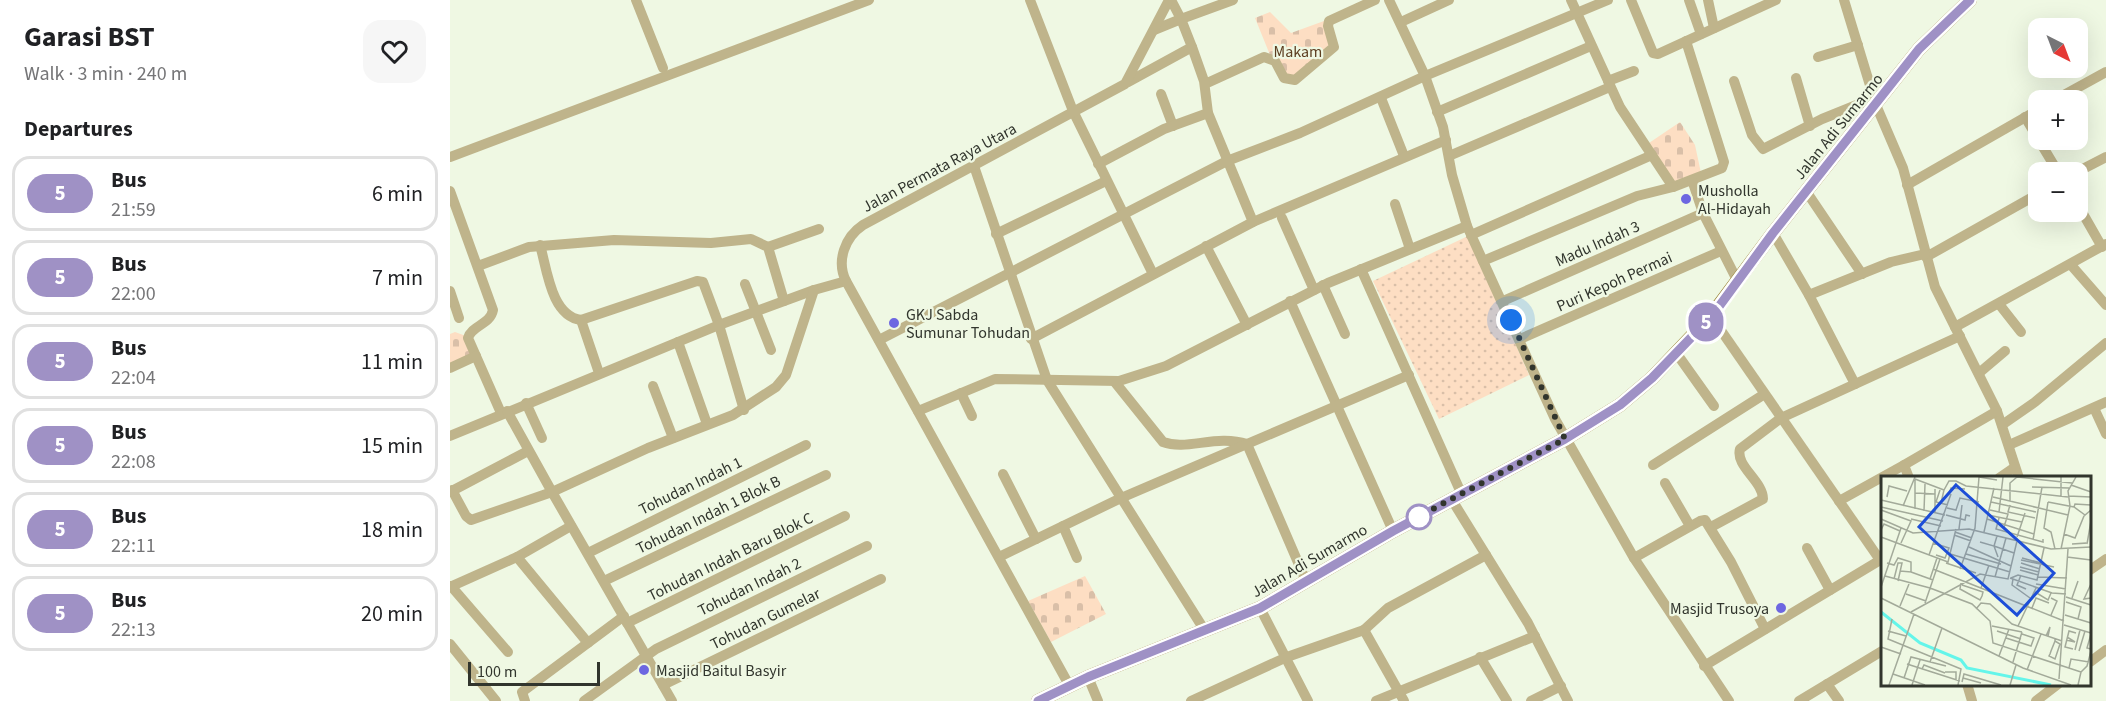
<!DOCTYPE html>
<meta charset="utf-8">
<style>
body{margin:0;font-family:"Source Sans 3",sans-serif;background:#f6f6f6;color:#202124;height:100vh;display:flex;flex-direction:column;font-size:22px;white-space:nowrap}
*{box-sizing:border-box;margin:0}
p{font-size:20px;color:#757577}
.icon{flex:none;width:33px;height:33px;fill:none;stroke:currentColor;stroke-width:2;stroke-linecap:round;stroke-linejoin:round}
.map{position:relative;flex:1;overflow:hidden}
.sheet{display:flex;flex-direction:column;background:#fff;width:450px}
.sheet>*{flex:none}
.badge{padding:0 12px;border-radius:20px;font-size:21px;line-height:39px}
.needle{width:39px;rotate:138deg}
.fabs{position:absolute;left:1578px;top:18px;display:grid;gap:12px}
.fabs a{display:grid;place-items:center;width:60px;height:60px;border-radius:12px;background:#fff;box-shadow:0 6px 24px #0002;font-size:30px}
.scale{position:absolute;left:18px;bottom:15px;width:132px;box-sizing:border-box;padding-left:6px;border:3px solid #31352d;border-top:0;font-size:16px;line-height:21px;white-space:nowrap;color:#31352d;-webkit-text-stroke:4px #eff8e3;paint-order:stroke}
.you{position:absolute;width:30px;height:30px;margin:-15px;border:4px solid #fff;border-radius:50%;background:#1a73e8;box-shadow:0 0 0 9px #1a73e833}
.map>.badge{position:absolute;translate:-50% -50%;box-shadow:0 0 0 3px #fff}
h2{padding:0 24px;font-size:22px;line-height:54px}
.round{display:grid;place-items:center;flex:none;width:63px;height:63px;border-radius:18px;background:#f6f6f6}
.summary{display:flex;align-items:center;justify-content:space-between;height:102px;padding:0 24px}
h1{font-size:28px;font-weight:700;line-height:45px}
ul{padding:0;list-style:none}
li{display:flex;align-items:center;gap:18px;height:75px;margin:0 12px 9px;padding:0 12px;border:3px solid #e0e0e0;border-radius:18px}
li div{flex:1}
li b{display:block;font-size:22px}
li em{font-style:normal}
li .badge{min-width:66px;font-weight:700;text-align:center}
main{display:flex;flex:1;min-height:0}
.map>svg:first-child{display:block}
.grass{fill:url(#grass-dots)}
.cemetery{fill:url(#cemetery-stones)}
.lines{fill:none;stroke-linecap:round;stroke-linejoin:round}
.minor{stroke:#bfb48b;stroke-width:10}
.major{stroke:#927c25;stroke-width:14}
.line-casing{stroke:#fff;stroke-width:14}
.line{stroke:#9f91c5;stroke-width:9}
.walk{stroke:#31352d;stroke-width:6;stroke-dasharray:0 10.8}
.poi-dot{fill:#6d67e1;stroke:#eff8e3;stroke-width:2}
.stop-dot{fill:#fff;stroke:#9f91c5;stroke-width:3}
.labels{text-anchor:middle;stroke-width:4.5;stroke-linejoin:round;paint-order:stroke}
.park-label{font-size:16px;fill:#5d3e20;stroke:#eff8e3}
.street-label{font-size:16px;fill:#31352d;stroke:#eff8e3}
.poi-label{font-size:16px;fill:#31352d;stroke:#eff8e3;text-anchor:start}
.inset-river{fill:none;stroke:#64f5ea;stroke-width:3}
.inset-road{fill:none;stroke:#a3aa9a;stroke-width:1.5}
.view{fill:#1d4ed8;fill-opacity:0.15;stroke:#1d4ed8;stroke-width:3}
.inset-edge{fill:none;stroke:#31352d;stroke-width:3}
</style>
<main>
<section class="sheet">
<div class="summary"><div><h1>Garasi BST</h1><p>Walk · 3 min · 240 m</p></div><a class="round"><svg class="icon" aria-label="heart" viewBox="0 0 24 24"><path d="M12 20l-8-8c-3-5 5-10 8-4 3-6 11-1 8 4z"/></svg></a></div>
<h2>Departures</h2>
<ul>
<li><span class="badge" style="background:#9f91c5;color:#fff">5</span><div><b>Bus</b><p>21:59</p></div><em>6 min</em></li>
<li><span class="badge" style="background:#9f91c5;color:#fff">5</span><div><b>Bus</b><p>22:00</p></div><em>7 min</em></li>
<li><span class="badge" style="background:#9f91c5;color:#fff">5</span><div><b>Bus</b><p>22:04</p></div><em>11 min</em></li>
<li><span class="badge" style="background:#9f91c5;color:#fff">5</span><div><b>Bus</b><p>22:08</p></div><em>15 min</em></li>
<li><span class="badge" style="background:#9f91c5;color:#fff">5</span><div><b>Bus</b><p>22:11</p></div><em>18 min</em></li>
<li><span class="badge" style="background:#9f91c5;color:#fff">5</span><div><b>Bus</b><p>22:13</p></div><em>20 min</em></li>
</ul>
</section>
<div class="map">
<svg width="1656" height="701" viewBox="0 0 1656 701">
<defs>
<pattern id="grass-dots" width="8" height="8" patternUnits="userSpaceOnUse" patternTransform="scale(1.5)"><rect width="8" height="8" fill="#fddec3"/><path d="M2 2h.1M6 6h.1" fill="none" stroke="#d9bfa8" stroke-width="1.8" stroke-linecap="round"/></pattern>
<pattern id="cemetery-stones" width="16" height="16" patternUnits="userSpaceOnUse" patternTransform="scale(1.5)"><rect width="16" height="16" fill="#fddec3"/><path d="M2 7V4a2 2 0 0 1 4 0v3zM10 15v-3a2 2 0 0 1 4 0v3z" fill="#d9bfa8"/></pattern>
</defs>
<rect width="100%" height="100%" fill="#eff8e3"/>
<path class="grass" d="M 1018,236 L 1079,375 L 989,419 L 923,281 Z"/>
<g class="cemetery">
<path d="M 820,12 L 841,33 L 874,21 L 883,44 L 840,79 L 820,55 L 805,18 Z"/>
<path d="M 1230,122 L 1245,145 L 1251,173 L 1225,184 L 1199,143 Z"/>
<path d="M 5,332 L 16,336 L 22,355 L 0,364 L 0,334 Z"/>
<path d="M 635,576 L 656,614 L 601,642 L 578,601 Z"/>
</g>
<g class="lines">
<g class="minor">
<path d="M 186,0 L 213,68"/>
<path d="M 580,0 L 623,111 L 703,274"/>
<path d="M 939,0 L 975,76 L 993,127 L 1002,175 L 1017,226 L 1105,419 L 1184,558 L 1279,701"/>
<path d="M 1121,0 L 1170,107 L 1223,187 L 1272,168 L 1274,162 L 1236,41"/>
<path d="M 1181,0 L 1203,53 L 1208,54 L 1326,0"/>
<path d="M 1239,0 L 1251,34"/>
<path d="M 1258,0 L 1264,28"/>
<path d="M 1394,0 L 1426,105 L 1453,168 L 1485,287 L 1547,411 L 1569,478"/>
<path d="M 951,22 L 999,0"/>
<path d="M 704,30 L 731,19 L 721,0"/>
<path d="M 1368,57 L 1408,45"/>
<path d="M 1346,78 L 1360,126"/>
<path d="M 1158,81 L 1184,71"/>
<path d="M 1284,81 L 1302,135 L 1313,149 L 1372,119 L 1424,98"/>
<path d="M 678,82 L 742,47 L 731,19 L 783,0"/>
<path d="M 755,84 L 814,57 L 825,61 L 834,78 L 845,80 L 884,47 L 878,26 L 879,21 L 925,0"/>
<path d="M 711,94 L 723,126"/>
<path d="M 931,98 L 954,156"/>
<path d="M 1605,100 L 1656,72"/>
<path d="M 987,112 L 1141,46"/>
<path d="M 758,113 L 803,222"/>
<path d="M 1575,117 L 1608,172"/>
<path d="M 999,156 L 1160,87"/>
<path d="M 0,157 L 419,0"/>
<path d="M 648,164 L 714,129 L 758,113 L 754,81 L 742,47"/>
<path d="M 524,166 L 597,380 L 755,631"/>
<path d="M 1627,172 L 1656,157"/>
<path d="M 1242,180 L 1253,213 L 1288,282"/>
<path d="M 1457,185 L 1588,110"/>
<path d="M 0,191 L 43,310 C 40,325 22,325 18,338 L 51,413"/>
<path d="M 1356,191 L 1412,274"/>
<path d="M 945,204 L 960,249"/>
<path d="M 1628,205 L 1652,247"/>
<path d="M 832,218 L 864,290"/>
<path d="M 1323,233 L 1359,295 L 1405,384"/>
<path d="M 546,234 L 656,181"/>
<path d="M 1021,235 L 1202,155"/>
<path d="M 90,245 C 97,269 101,316 131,320 L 247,281 L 253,282 L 269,325 L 294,410"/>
<path d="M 756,246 L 797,325"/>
<path d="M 318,247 L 369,229"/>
<path d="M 1476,257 L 1588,194"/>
<path d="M 1033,261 L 1187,196 L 1223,187"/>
<path d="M 1621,265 L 1656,305"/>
<path d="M 28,266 L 79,247 L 164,240 L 261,243 L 301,239 L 318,247 L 334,301"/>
<path d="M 911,269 L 1012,495"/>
<path d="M 295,284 L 321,350"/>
<path d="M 873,285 L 895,334"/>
<path d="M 0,291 L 9,318"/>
<path d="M 1359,295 L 1441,262 L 1475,254"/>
<path d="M 840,301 L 943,531"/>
<path d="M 1053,301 L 1253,213"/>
<path d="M 1549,304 L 1571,332"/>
<path d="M 1261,316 L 1430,560"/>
<path d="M 131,320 L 149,373"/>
<path d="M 1505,327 L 1656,244"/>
<path d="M 581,339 L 803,222 L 996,140"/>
<path d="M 1070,339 L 1271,251"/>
<path d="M 429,340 L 777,161 L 850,133 L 975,76 L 1158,0"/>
<path d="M 228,342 L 257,424"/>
<path d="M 1227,354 L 1264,406"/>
<path d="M 0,368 L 26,356"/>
<path d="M 1529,373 L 1555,351"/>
<path d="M 664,381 L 713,442 C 737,451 766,434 797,444 L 959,375"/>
<path d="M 203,386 L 223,438"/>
<path d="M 511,393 L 522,416"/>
<path d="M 76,403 L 92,438"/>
<path d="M 1644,408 L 1656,434"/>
<path d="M 468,411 L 545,379 L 669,381 L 716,366 L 878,283 L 1017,226"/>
<path d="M 1552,425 L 1585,402 L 1656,343"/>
<path d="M 0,436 L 269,325 L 364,290 L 396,281"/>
<path d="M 1559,445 L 1656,402"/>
<path d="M 1203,465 L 1313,395"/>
<path d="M 553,474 L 586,539"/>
<path d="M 1459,478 L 1454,465 L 1547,411"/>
<path d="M 1549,478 L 1565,467"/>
<path d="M 1215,483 L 1240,526"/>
<path d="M 2,490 L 16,516 L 21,520 L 102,492 L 57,411"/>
<path d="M 0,492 L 78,451"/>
<path d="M 1002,500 L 1078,623 L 1118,701"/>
<path d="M 1389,501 L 1454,465"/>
<path d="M 613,526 L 627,558"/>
<path d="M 1261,527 L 1313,499 C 1313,481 1285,466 1290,449 L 1331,418 L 1510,336"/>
<path d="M 1357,548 L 1380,590"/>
<path d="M 138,553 L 356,445"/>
<path d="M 67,557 L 138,643"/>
<path d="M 549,557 L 671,498 L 797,444 L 856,581"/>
<path d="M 1184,558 L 1250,521 L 1255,520 L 1281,562 L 1315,629"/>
<path d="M 1640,570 L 1656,559"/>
<path d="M 154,581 L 376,475"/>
<path d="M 1,586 L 58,652"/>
<path d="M 0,587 L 67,557 L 121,526"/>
<path d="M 810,608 L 858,701"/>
<path d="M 177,623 L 395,516"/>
<path d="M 914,630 L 938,608 L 1036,555"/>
<path d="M 0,644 L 46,701"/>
<path d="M 1030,657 L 1057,701"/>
<path d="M 1640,662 L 1656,650"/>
<path d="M 1254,666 L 1432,559"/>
<path d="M 638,677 L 648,701"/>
<path d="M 1377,684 L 1389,701"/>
<path d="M 1517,684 L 1522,701"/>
<path d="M 213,685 L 431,579"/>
<path d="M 619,685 L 396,281 C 386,261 395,237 413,225 L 675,84 L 719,0"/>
<path d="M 75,701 L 72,692 L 174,616"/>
<path d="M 134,701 L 206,649 L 417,546"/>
<path d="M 222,701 L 102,492 L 198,448 L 283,415 L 326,387 L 336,375 L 364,290"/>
<path d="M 741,701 L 837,657 L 914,630 L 954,701"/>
<path d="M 926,701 L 1085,636"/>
<path d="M 1081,701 L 1111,686"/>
<path d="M 1349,701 L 1432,651"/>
<path d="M 1586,701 L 1608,684"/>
</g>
<path class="major" d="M 588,701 L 638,677 L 810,608 L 943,531 L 1115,439 L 1170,405 L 1202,378 L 1261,316 L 1323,233 L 1469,49 L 1520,0"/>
</g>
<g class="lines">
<defs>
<path id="line" d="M 588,701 L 638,677 L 810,608 L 943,531 L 1115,439 L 1170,405 L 1202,378 L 1262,316 L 1323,233 L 1469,49 L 1520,0"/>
</defs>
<use href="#line" class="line-casing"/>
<use href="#line" class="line"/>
<path class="walk" d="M 969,517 L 962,520 L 1115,439 L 1061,320"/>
</g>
<g class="poi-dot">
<circle cx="1236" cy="199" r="6"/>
<circle cx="444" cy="323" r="6"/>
<circle cx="1331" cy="608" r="6"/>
<circle cx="194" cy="670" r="6"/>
</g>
<circle class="stop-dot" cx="969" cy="517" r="12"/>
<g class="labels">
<g class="park-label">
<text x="848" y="57">Makam</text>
</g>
<g class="street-label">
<text transform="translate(1388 126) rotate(-51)" y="6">Jalan Adi Sumarmo</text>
<text transform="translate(489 167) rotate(-28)" y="6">Jalan Permata Raya Utara</text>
<text transform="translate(1147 243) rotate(-24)" y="6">Madu Indah 3</text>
<text transform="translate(1164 281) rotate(-24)" y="6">Puri Kepoh Permai</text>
<text transform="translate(240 485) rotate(-26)" y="6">Tohudan Indah 1</text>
<text transform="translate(258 514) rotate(-26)" y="6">Tohudan Indah 1 Blok B</text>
<text transform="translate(280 556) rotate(-26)" y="6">Tohudan Indah Baru Blok C</text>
<text transform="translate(859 560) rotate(-30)" y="6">Jalan Adi Sumarmo</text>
<text transform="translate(299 586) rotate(-26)" y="6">Tohudan Indah 2</text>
<text transform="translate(315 618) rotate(-26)" y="6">Tohudan Gumelar</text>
</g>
<g class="poi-label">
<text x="1248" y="196">Musholla<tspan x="1248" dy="18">Al-Hidayah</tspan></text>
<text x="456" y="320">GKJ Sabda<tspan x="456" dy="18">Sumunar Tohudan</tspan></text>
<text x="1319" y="614" text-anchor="end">Masjid Trusoya</text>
<text x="206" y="676">Masjid Baitul Basyir</text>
</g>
</g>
<g transform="translate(1431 476)">
<rect width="210" height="210" fill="#eff8e3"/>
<path class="inset-river" d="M 0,136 L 39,167 L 80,184 L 86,192 L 170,209"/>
<path class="inset-road" d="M 98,1 L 116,4M 136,1 L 191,7M 34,3 L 63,14 L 60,27M 34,4 L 34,33M 190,9 L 210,16M 151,11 L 188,12M 59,14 L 55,26 L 67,29M 63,14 L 68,5 L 75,5 L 85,10 L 187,21M 34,17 L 54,18M 68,18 L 70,12 L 84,13M 187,20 L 210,21M 6,21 L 8,10 L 26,15M 112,21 L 187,39M 180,21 L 180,1M 0,24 L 64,39M 129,25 L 129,7 L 136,1M 110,26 L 155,36M 167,26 L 163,52 L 170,56 L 174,73M 167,26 L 193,31 L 204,39M 129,29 L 127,36 L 154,42M 22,30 L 34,1M 0,31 L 62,45M 193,31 L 194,28 L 210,29M 66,32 L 75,34 L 79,22 L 98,26M 0,34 L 30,45 L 20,67M 109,34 L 127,38 L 123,51M 43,35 L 44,8M 118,36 L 122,1M 54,37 L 54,13M 65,39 L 84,44 L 85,39 L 89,40M 107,39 L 141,46M 118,42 L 115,53 L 162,66 L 162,63M 0,43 L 32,57 L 88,53 L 170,73 L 210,71M 30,43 L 60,50M 106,43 L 153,58M 78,53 L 81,29M 0,54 L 3,48 L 19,55M 74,56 L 91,62M 103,56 L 113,12M 183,58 L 194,62 L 203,40 L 210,34M 73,59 L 90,65M 116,60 L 113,70 L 133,77M 0,61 L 67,86 L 75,53M 136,61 L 144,37M 152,64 L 161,11M 99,66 L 113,70 L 117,81M 52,67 L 68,72 L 64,82 L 55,79M 205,67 L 191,68 L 207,67M 206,68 L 210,45M 88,71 L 130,90M 180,73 L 189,30 L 187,15 L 195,1M 66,77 L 129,96M 85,78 L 120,88M 48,79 L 70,18M 186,81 L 210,84M 141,82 L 160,87M 140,84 L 173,91M 6,87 L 13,89 L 17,82 L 30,86 L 30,96 L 19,95M 65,87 L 95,97M 140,87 L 159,93M 139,91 L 158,96M 52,93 L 183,145M 79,93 L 94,52 L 98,1M 139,94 L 157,99M 30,96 L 52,104M 140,99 L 136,109 L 145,113M 4,100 L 49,112M 114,101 L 125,62M 157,101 L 186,102M 129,102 L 171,117 L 185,118M 130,102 L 137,99 L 156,104 L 163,72M 13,103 L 17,87 L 21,87 L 17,105M 49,103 L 56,82M 132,103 L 131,109 L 149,122M 80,107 L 79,113 L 99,124 L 101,120M 155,108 L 185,113M 210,108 L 203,123 L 210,122M 81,109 L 102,116 L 101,120M 0,111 L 20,52M 49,112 L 91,128 L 109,145 L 112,167 L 200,196 L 197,209M 100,112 L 108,89M 154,116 L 167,124 L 170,117M 25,118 L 45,125M 185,121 L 210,129M 0,122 L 142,192 L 190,209M 191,122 L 197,105M 185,126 L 200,131 L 197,143M 44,127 L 59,83M 19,130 L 28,108M 151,132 L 155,122 L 168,127M 95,133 L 100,127 L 109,128 L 131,148 L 181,165M 30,136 L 99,98 L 127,103 L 136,65M 170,139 L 176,125 L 170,122M 184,139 L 210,147M 11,143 L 7,163 L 80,193 L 77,209M 183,149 L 210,157M 111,150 L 141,156M 137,150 L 155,112M 7,155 L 25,160M 116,155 L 140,163M 210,158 L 206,172 L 210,173M 165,160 L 169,151 L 167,160M 125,162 L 150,170 L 153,162 L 141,158M 185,164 L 194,166 L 186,161M 174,165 L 179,168 L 174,183 L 168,180 L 169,178 L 170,175 L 174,165 L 174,163M 0,171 L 20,178M 192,173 L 184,171 L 188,155 L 195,157M 194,174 L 199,154M 198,175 L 204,155M 118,180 L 128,153M 49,186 L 61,152M 132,186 L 141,156M 26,188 L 79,205M 188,192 L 190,183 L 208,186M 41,193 L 43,189 L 64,197M 146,194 L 160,158M 64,196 L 75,196 L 75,204M 200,196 L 206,190 L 210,175M 12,198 L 44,209M 23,202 L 30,181 L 65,190M 82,202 L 100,207M 178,203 L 187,73M 81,206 L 83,198 L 120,209M 8,209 L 33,138M 31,209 L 39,184M 129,209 L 135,189"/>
<path class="view" d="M 75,9 L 173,97 L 136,139 L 38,51 Z"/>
<rect width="210" height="210" class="inset-edge"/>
</g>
</svg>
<div class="fabs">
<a><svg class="needle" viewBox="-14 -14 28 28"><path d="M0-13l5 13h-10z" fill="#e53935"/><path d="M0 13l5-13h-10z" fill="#757577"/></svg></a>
<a>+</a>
<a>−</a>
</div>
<div class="scale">100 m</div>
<div class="you" style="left:1061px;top:320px"></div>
<b class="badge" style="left:1256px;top:322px;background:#9f91c5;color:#fff">5</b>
</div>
</main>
